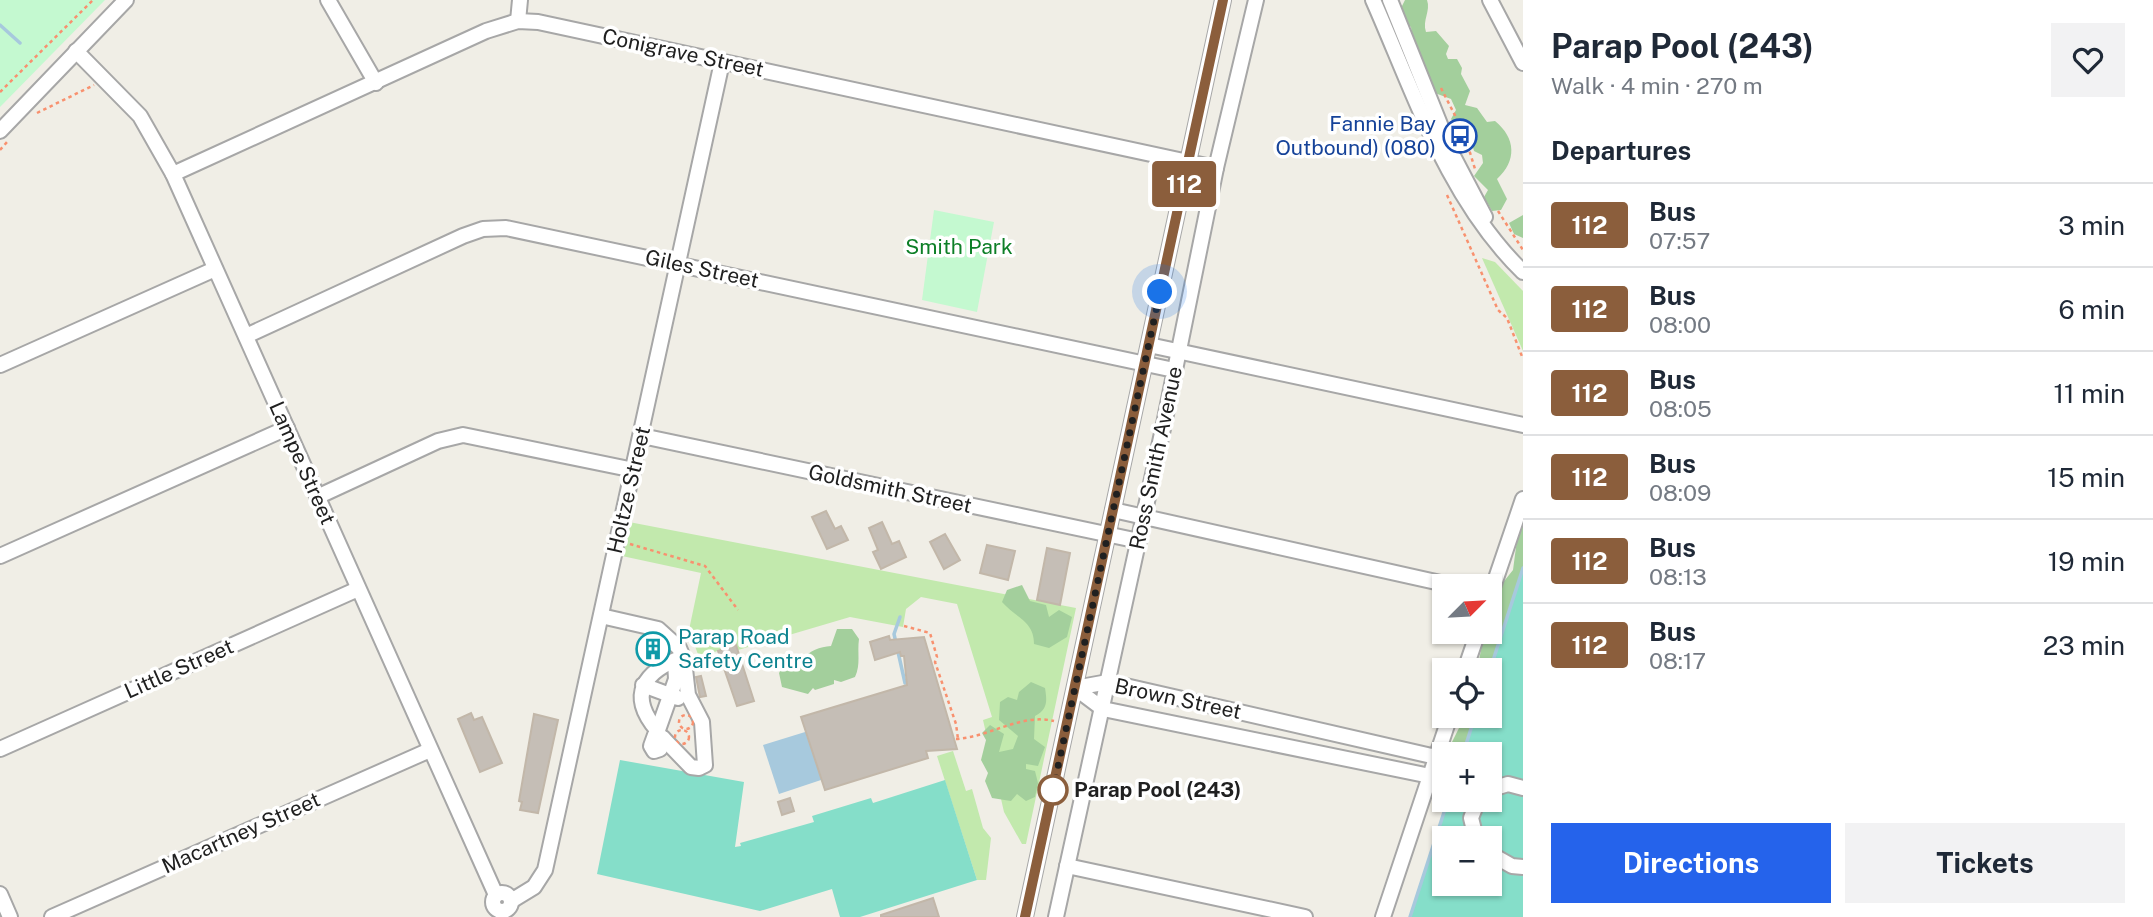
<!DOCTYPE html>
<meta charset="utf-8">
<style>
body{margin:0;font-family:"Public Sans",sans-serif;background:#f2f2f3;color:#1f2937;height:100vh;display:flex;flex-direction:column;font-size:26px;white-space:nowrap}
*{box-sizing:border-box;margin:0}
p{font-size:23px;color:#747a83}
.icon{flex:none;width:38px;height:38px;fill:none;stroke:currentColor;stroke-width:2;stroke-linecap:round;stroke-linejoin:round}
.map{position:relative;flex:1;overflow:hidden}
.panel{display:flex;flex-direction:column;background:#fff;width:630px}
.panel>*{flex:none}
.badge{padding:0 14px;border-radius:5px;font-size:24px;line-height:46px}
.needle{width:46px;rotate:66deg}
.fabs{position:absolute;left:1432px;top:574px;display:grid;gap:14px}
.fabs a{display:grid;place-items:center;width:70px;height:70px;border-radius:0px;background:#fff;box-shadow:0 2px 5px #0004;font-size:35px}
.you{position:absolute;width:35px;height:35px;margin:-18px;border:5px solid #fff;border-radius:50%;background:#1a73e8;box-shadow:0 0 0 10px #1a73e833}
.map>.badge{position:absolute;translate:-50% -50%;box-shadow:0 0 0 4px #fff}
h2{padding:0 28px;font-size:26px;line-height:63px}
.round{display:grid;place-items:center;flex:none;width:74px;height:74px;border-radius:0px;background:#f2f2f3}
.headline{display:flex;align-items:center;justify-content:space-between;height:119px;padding:0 28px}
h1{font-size:33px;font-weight:700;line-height:52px}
.action{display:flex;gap:14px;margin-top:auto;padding:14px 28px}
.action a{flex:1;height:80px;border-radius:0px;background:#2563eb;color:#fff;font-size:28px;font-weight:700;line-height:80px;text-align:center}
.action a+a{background:#f2f2f3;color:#1f2937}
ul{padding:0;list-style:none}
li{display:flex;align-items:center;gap:21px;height:84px;padding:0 28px;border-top:2px solid #e0e1e3}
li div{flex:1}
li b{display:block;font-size:26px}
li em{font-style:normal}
li .badge{min-width:77px;font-weight:700;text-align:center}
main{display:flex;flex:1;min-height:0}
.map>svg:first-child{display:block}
.grass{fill:#c2e9ad}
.forest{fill:#a3cf9c}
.park{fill:#c4f9d0}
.pitch{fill:#85dec9;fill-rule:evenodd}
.water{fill:#a7c9dd}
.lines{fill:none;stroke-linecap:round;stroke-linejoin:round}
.stream{stroke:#a7c9dd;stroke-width:3.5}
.building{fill:#c5beb6;stroke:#c2b7a9;stroke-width:2}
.minor-casing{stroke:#a7a7a7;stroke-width:18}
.path{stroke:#f8916f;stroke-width:2.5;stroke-dasharray:3.5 3.5;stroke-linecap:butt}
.minor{stroke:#fff;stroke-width:14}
.line-casing{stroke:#fff;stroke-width:16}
.line{stroke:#8b5e3c;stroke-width:10}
.walk{stroke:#202020;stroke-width:7;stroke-dasharray:0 12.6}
.stop-dot{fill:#fff;stroke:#8b5e3c;stroke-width:3.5}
.labels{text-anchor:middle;stroke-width:7;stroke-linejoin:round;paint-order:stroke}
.street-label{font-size:21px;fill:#202020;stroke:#fff}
.transit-label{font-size:21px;fill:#164399;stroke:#fff;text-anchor:end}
.park-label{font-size:21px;fill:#0d7f27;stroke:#fff}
.culture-label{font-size:21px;fill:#0d838f;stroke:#fff;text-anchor:start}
.stop-label{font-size:21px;font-weight:bold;fill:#202020;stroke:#fff;text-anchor:start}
</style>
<main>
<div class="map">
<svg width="1523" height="917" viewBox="0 0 1523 917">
<rect width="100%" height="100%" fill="#f0eee6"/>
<g class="grass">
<path d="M 1482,258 L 1495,262 L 1523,291 L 1523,351 Z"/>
<path d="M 629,522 L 1076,608 L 1026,844 L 1022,844 L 1004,812 L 983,720 L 992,717 L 957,604 L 921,597 L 906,609 L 903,627 L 850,617 L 738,650 L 736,645 L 699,657 L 689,630 L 701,573 L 622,556 Z"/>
<path d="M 953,751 L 966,791 L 972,789 L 983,828 L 991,838 L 986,880 L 977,880 L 937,756 Z"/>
</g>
<g class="forest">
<path d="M 1405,0 L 1427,0 C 1431,11 1422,20 1426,32 L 1436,31 L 1449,46 L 1446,54 L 1448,59 L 1457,59 L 1462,68 L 1461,74 L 1470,91 L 1465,105 L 1477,108 L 1487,122 L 1495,121 C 1516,138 1517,161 1497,179 L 1507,199 L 1501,210 L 1492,211 L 1484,197 L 1488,190 L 1474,176 L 1483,163 L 1482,155 L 1474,151 L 1468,129 L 1457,128 L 1451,119 L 1456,110 L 1451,99 L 1432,92 L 1413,46 L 1411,27 L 1403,22 L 1400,10 Z"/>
<path d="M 1523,215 L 1523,238 L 1514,234 L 1509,223 Z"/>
<path d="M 1523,526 L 1523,623 L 1489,711 L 1489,670 L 1477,670 L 1484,635 L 1497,624 L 1501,585 L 1513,570 L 1518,532 Z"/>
<path d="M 1022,585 L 1030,601 L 1046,605 L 1049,617 L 1059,610 L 1072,617 L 1067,637 L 1049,648 L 1034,644 C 1034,621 1016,618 1002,602 L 1007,590 Z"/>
<path d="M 837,629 L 852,629 L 859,639 C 857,653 861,664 855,677 L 841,682 L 834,680 L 834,684 L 815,690 L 813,688 L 808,694 L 782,687 L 779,673 C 785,663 791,655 803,660 C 809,650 820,647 831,646 Z"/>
<path d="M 1031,682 L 1045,688 C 1047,701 1048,709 1035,716 L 1034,739 L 1045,747 L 1038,766 L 1026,764 L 1026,769 L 1035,771 L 1038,783 L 1035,797 L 1026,801 L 1017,794 L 1011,801 L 992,798 L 985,781 L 988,773 L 981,760 L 986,740 L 982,733 L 990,725 L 1004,734 L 999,752 L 1013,749 L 1018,736 L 999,720 L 1000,702 L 1008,697 L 1017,700 L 1019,692 Z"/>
<path d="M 1465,716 L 1488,716 L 1475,754 L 1452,754 L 1449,748 Z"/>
</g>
<g class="park">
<path d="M 0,0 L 105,0 L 0,107 Z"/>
<path d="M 934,210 L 994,222 L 977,312 L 922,300 Z"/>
</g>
<g class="pitch">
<path d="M 1523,570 L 1523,917 L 1410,917 L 1448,800 L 1489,800 L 1489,754 L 1463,754 L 1476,716 L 1489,716 L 1489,674 ZM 1444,838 L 1489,838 L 1489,884 L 1444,884 Z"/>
<path d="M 620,760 L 744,782 L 735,847 L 741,846 L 740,843 L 814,822 L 812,816 L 871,798 L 873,803 L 945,780 L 977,880 L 860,917 L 840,917 L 832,889 L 760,911 L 597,874 Z"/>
</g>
<path class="water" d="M 860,715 L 875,762 L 779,794 L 763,745 Z"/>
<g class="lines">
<g class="stream">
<path d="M 0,25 L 20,43"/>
<path d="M 900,617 L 894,634 L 905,683"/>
<path d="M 1489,673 L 1523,568"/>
<path d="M 1463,754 L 1475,716"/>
<path d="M 1410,917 L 1448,800"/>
</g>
</g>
<g class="building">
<path d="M 826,511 L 835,529 L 841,526 L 848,540 L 827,549 L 812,517 Z"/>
<path d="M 882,522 L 892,544 L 899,541 L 906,557 L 881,569 L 873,552 L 878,550 L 869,528 Z"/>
<path d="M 945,534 L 960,560 L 944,569 L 930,542 Z"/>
<path d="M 987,545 L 1015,551 L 1008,580 L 980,573 Z"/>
<path d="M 1047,548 L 1070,553 L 1060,605 L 1037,600 Z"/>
<path d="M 646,636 L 663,646 L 660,657 L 653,662 L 641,659 Z"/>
<path d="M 889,636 L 890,640 L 924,637 L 957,749 L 926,751 L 928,758 L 825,790 L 801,717 L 907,685 L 904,656 L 901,656 L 900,652 L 875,660 L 870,642 Z"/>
<path d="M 736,645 L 754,701 L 737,706 L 718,651 Z"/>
<path d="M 701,676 L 706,696 L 700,697 L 696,677 Z"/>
<path d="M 471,713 L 474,720 L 482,717 L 502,763 L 480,772 L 458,719 Z"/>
<path d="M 534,714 L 558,720 L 538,813 L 520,810 L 522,802 L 519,801 Z"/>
<path d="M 790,798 L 794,811 L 782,815 L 778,802 Z"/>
<path d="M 933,898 L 939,917 L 881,917 L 881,915 Z"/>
</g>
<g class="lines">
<defs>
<g id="minor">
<path d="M 328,0 L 376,83"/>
<path d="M 1373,0 C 1415,95 1448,199 1523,272"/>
<path d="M 1390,0 L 1452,154 L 1485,217"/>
<path d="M 1490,0 L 1523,63"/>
<path d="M 518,21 L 520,0"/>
<path d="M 76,51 L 140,116 L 173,174 L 496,895"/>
<path d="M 0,131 L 126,0"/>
<path d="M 173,174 L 486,31 L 518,21 L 538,22 L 1216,168"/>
<path d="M 246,336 L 463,236 L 483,229 L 506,228 L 1174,370"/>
<path d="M 1149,345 L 1523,425"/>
<path d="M 0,365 L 215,269"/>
<path d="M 642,436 L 1139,541"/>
<path d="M 317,497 L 438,441 L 463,435 L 634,470"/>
<path d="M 1113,510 L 1454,586"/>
<path d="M 0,556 L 287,428"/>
<path d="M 1489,599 L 1523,499"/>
<path d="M 601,616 L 658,629 L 679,648 L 684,660 L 688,695 L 702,722 L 705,765 L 699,768 L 691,767 L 663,738"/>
<path d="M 1465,670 L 1478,632"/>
<path d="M 643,685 L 678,698"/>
<path d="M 1075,688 L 1108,682 L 1436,757"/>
<path d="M 1075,688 L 1103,709 L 1430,776"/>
<path d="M 657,730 C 627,695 644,671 683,657"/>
<path d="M 658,730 L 676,679 L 675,662"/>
<path d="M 655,735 L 651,746 L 654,751 L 660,749 L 663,738"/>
<path d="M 0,749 L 358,589"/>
<path d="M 1489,790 L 1508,784 L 1523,788"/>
<path d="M 1476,838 L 1471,818 L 1478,800"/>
<path d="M 1489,853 L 1512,866 L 1523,867"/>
<path d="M 1067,866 L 1305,917"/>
<circle cx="502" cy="902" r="9"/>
<path d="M 0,894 L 10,917"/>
<path d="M 511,901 L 534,887 L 545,870 L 722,62"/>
<path d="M 52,917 L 430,750"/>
<path d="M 1025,917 L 1223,0"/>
<path d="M 1056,917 L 1164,424 L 1216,168 L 1256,0"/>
<path d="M 1383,917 L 1450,716"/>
</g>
</defs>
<use href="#minor" class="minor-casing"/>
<g class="path">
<path d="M 1441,88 L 1464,133 L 1475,169"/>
<path d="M 0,92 L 93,0"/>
<path d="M 37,113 L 94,85"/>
<path d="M 0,150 L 7,142"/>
<path d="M 1447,195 L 1498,310 L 1507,318 L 1523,359"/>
<path d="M 1498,211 L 1523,250"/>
<path d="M 630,544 L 705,566 L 738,610"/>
<path d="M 904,626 L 930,633 L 937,657 L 935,662 L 956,724 L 958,739"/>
<circle cx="686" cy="722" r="7"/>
<circle cx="682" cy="737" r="7"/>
<path d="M 956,739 C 990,737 1021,713 1054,721"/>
</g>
<use href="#minor" class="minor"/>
</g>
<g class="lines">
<defs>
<path id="line" d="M 1025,917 L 1223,0"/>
</defs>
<use href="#line" class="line-casing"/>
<use href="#line" class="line"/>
<path class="walk" d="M 1053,790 L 1160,292"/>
</g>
<defs>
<symbol id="bus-ring" viewBox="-11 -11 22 22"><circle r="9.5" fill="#fff" stroke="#1a4fb4" stroke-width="1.5"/><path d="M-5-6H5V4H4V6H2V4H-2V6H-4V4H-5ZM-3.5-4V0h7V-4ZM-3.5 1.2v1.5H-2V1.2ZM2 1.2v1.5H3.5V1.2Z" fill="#1a4fb4"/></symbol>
<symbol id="building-ring" viewBox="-11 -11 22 22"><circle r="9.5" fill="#fff" stroke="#0f9aa8" stroke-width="1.5"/><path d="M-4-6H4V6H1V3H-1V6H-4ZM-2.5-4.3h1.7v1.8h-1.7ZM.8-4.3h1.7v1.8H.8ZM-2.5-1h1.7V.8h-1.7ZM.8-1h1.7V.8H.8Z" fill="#0f9aa8"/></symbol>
</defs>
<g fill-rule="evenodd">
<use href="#bus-ring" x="1441" y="117" width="38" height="38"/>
<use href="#building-ring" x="634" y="630" width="38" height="38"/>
</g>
<circle class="stop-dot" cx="1053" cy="790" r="14"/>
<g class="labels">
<g class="street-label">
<text transform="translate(683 53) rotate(12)" y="7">Conigrave Street</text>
<text transform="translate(702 269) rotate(12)" y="7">Giles Street</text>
<text transform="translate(1156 458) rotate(-78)" y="7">Ross Smith Avenue</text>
<text transform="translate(302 463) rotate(66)" y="7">Lampe Street</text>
<text transform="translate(890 489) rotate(12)" y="7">Goldsmith Street</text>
<text transform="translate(629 490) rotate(-77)" y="7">Holtze Street</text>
<text transform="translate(179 669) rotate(-24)" y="7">Little Street</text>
<text transform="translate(1178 699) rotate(12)" y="7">Brown Street</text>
<text transform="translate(241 833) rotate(-24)" y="7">Macartney Street</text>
</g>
<g class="transit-label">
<text x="1436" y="131">Fannie Bay<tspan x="1436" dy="24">Outbound) (080)</tspan></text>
</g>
<g class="park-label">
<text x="959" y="254">Smith Park</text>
</g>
<g class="culture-label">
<text x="678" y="644">Parap Road<tspan x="678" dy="24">Safety Centre</tspan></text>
</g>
<g class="stop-label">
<text x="1074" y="797">Parap Pool (243)</text>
</g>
</g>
</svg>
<div class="fabs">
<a><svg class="needle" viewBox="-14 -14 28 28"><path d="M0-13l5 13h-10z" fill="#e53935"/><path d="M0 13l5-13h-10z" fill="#747a83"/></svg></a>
<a><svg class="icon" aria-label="locate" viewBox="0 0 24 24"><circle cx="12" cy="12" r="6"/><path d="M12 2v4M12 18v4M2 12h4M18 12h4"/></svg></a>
<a>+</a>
<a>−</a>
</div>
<div class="you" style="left:1160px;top:292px"></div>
<b class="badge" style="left:1184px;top:184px;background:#8b5e3c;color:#fff">112</b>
</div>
<section class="panel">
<div class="headline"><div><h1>Parap Pool (243)</h1><p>Walk · 4 min · 270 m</p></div><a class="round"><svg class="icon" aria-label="heart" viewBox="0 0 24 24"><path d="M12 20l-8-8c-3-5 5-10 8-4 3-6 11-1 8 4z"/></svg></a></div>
<h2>Departures</h2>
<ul>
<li><span class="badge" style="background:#8b5e3c;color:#fff">112</span><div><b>Bus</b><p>07:57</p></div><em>3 min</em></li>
<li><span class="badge" style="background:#8b5e3c;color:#fff">112</span><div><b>Bus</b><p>08:00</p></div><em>6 min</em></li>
<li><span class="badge" style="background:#8b5e3c;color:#fff">112</span><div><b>Bus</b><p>08:05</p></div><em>11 min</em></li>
<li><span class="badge" style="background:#8b5e3c;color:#fff">112</span><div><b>Bus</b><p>08:09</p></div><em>15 min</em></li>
<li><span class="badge" style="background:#8b5e3c;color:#fff">112</span><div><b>Bus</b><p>08:13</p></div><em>19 min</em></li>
<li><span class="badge" style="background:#8b5e3c;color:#fff">112</span><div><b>Bus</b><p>08:17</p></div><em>23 min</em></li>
</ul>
<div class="action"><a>Directions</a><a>Tickets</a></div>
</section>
</main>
